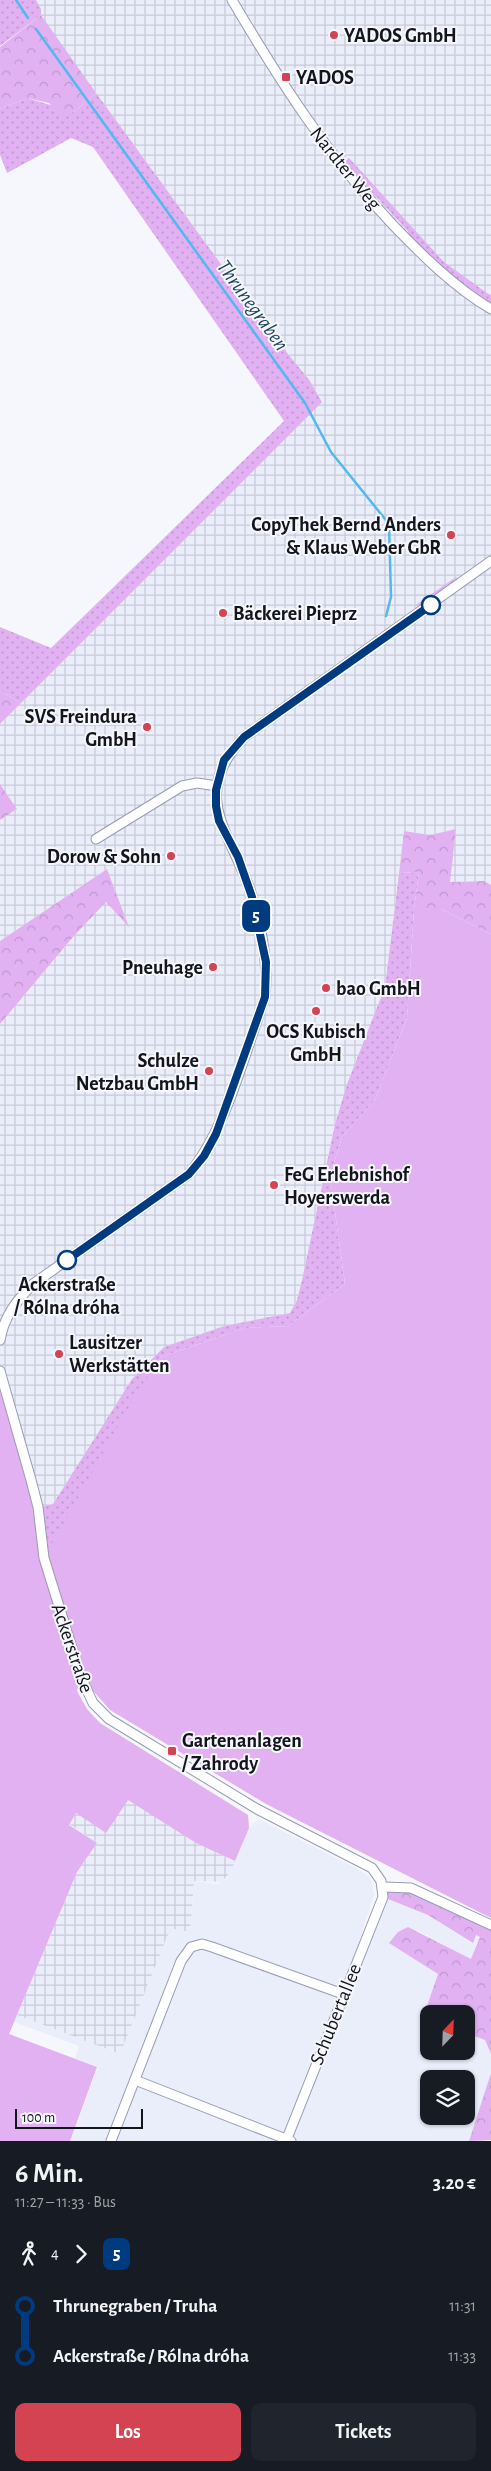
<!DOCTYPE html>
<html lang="de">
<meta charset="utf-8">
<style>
body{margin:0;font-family:"Alegreya Sans",sans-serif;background:#20242c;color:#f1f3f6;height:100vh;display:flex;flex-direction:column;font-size:19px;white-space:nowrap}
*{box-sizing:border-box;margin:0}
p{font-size:16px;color:#9ea1a6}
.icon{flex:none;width:28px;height:28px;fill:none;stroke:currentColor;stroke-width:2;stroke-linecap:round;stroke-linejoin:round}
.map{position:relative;height:2141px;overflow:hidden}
.sheet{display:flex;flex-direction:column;background:#171b24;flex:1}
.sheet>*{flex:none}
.badge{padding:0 10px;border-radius:8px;font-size:18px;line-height:32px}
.needle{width:32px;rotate:23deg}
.tools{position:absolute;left:420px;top:2005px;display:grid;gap:10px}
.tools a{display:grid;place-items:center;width:55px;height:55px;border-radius:10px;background:#171b24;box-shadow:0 1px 4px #0004;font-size:25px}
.scale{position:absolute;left:15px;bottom:12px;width:128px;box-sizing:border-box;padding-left:5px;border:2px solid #13141c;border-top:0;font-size:14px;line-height:18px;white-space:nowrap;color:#13141c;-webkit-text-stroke:4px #f6f7fc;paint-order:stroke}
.map>.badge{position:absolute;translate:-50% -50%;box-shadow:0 0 0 2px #fff}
.legs{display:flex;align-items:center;gap:8px;height:55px;padding:0 15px;font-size:16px}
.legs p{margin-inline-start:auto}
.headline{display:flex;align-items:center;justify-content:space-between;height:85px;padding:0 15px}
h1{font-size:28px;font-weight:600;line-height:38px}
.button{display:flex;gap:10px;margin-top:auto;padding:10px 15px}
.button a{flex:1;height:58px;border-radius:10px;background:#d34351;color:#fff;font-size:20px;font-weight:600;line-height:58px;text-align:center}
.button a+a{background:#20242c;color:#f1f3f6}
ul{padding:0 15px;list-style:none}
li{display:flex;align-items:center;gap:18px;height:50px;font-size:19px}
li i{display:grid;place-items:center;width:8px;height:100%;margin:0 6px;background:currentColor}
li i::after{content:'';width:12px;height:12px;margin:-6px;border:4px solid;border-radius:50%;background:#171b24}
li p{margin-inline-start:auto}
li:first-child i{background:linear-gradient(#0000 50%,currentColor 0)}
li:last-child i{background:linear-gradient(currentColor 50%,#0000 0)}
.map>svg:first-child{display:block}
.built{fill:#eaedfa;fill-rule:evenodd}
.industrial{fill:url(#industrial-grid)}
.grass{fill:url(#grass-dots)}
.forest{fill:url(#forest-crowns)}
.garden{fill:#e1b1f2}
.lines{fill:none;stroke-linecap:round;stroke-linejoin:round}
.stream{stroke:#52b9f0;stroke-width:2.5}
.street-casing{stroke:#979cb3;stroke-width:11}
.street{stroke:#fff;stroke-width:9}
.line-1-casing{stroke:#fff;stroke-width:11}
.line-1{stroke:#003b80;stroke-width:8}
.poi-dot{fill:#d34351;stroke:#f6f7fc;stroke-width:2}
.stop-1-dot{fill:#fff;stroke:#003b80;stroke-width:2.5}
.labels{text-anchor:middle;stroke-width:4;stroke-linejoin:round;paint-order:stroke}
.poi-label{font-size:20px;font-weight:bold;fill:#13141c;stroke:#f6f7fc;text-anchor:start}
.street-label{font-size:20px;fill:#13141c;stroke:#f6f7fc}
.stop-label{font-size:20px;font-weight:bold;fill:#13141c;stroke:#f6f7fc}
.water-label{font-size:21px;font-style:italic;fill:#1b465d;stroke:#f6f7fc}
</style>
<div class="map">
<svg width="491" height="2141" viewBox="0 0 491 2141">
<defs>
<pattern id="industrial-grid" width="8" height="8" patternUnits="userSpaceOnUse" patternTransform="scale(1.25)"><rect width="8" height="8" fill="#eaedfa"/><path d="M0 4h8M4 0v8" fill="none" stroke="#c8cad6"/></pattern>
<pattern id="grass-dots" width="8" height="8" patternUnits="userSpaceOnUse" patternTransform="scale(1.25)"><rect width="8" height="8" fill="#e1b1f2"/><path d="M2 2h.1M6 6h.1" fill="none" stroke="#c097cf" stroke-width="1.8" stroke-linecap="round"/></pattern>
<pattern id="forest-crowns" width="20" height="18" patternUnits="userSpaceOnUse" patternTransform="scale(1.25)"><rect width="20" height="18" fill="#e1b1f2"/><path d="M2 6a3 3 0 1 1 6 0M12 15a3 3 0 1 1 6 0" fill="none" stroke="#c097cf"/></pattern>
</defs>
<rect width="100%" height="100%" fill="#f6f7fc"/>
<path class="built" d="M 259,1819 L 360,1870 L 369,1877 L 372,1883 L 374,1895 L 344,1989 L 383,1897 L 428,1915 L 472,1943 L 476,1935 L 480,1937 L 472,1960 L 415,1929 L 418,1960 L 438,1974 L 426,2009 L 429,2020 L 429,2051 L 466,2051 L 466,2033 L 485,2040 L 491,2054 L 491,2073 L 469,2141 L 70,2141 L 98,2067 L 75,2058 L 79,2046 L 14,2022 L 17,2015 L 120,2054 L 171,1926 L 190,1931 L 194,1881 L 218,1884 L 227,1879 L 249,1828 ZM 429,2079 L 466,2079 L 466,2116 L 429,2116 Z"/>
<g class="industrial">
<path d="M 36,0 L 491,0 L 491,885 L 484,881 L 449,882 L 456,829 L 430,835 L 404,831 L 385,987 L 347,1084 L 335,1124 L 302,1280 L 297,1300 L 290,1313 L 224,1326 L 164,1347 L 132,1379 L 53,1504 L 38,1507 L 0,1371 L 0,1024 L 73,937 L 106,902 L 128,925 L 107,869 L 0,941 L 0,820 L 17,809 L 0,784 L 0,724 L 322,401 L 310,381 L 272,334 L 54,36 L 41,16 L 41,9 Z"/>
<path d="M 128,1799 L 196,1843 L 235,1861 L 229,1874 L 222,1882 L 194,1881 L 190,1931 L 179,1931 L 171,1927 L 120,2054 L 17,2015 L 77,1872 L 97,1843 L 69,1824 L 76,1813 Z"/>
</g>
<g class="grass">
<path d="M 0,0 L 36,0 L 41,9 L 41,15 L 0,46 Z"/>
<path d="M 96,93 L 272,334 L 310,381 L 322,402 L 21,703 L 0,691 L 0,627 L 51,648 L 284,421 L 93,147 L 71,138 L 7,173 L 0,155 L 0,109 L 27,98 L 74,112 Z"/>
<path d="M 349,158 L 444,262 L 491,296 L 491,304 C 469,289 417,253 407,230 L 344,162 Z"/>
<path d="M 456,577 L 457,579 L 418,607 L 416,605 Z"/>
<path d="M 419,872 L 414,909 L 407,1018 L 375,1100 L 342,1137 L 330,1176 L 345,1284 L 288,1326 L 245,1328 L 161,1357 L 44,1558 L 38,1507 L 53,1504 L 132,1379 L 164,1347 L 224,1326 L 290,1313 L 297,1300 L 302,1280 L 335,1124 L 347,1084 L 385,987 L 399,873 Z"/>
</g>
<g class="forest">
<path d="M 41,15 L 96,93 L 74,112 L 62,117 L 49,103 L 27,98 L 0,109 L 0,47 Z"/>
<path d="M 0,691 L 21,703 L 0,724 Z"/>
<path d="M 0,784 L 17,809 L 0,820 Z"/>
<path d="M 456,829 L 450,882 L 484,881 L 491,885 L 491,934 L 441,909 L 414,909 L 419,872 L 399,873 L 404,831 L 430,835 Z"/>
<path d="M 107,869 L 129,927 L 106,902 L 73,937 L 0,1024 L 0,941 Z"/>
<path d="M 400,1886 L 491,1926 L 491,2054 L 485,2040 L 466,2033 L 466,2014 L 429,2014 L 428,2020 L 426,2009 L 438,1974 L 389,1943 L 398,1932 L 408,1927 L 471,1959 L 480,1937 L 476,1935 L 473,1943 L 428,1915 L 383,1897 L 384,1887 Z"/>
<path d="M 491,2073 L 491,2140 L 469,2141 Z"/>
</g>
<path class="garden" d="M 414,909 L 441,909 L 491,934 L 491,1918 L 266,1804 L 110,1710 L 81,1677 L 77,1691 L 87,1709 L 100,1723 L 248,1815 L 249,1828 L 235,1861 L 196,1843 L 128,1800 L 106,1833 L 76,1813 L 69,1825 L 97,1843 L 77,1872 L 9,2034 L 97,2067 L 70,2141 L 0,2141 L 0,1372 L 31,1480 L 44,1558 L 139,1389 L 161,1357 L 245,1328 L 288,1326 L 345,1284 L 330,1176 L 342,1137 L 375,1100 L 407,1018 Z"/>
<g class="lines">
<g class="stream">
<path d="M 16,0 L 28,18"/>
<path d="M 36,29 L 305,403 L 331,452 L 389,524 L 391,597 L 386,616"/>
</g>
<defs>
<g id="street">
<path d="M 232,0 C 281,83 327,155 393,225 C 423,256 454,287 491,309"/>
<path d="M 96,839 L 182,786 L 197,783 L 217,786"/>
<path d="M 0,1340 C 4,1316 17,1300 33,1284 L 189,1174 C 227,1127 244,1055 265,997 C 268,964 262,928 252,896 C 233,834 187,797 244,737 L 491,561"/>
<path d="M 0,1371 L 31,1480 L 38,1507 L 44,1558 L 81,1677 L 93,1703 L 109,1719 L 257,1809 L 372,1868 L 381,1881 L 383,1897 L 286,2141"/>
<path d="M 384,1887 L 411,1888 L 491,1925"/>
<path d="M 135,2080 L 291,2141"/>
<path d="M 111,2141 L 181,1961 L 191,1947 L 202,1944 L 212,1947 L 343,1994"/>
</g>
</defs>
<use href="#street" class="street-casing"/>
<use href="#street" class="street"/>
</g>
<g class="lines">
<defs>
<path id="line-1" d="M 67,1260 L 189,1174 L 204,1156 L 216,1134 L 265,997 L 266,962 L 252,897 L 238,857 L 219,821 L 216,806 L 216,790 L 224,760 L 244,737 L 431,605"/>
</defs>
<use href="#line-1" class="line-1-casing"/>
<use href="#line-1" class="line-1"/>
</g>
<g class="poi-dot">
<circle cx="334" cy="35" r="5"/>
<rect x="281" y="72" width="10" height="10" rx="2.5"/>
<circle cx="451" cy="535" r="5"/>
<circle cx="223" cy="613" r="5"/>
<circle cx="147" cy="727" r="5"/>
<circle cx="171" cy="856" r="5"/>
<circle cx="213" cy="967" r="5"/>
<circle cx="326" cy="988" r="5"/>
<circle cx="316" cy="1011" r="5"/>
<circle cx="209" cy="1071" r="5"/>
<circle cx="274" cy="1185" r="5"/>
<circle cx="59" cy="1354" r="5"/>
<rect x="167" y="1746" width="10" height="10" rx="2.5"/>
</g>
<g class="stop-1-dot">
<circle cx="431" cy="605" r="9"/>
<circle cx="67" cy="1260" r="9"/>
</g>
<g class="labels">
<g class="poi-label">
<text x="344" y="42">YADOS GmbH</text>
<text x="296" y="84">YADOS</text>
<text x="441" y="531" text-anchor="end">CopyThek Bernd Anders<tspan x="441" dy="23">&amp; Klaus Weber GbR</tspan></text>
<text x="233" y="620">Bäckerei Pieprz</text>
<text x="137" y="723" text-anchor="end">SVS Freindura<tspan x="137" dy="23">GmbH</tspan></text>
<text x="161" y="863" text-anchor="end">Dorow &amp; Sohn</text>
<text x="203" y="974" text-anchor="end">Pneuhage</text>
<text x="336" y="995">bao GmbH</text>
<text x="316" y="1038" text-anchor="middle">OCS Kubisch<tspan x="316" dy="23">GmbH</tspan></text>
<text x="199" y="1067" text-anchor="end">Schulze<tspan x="199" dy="23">Netzbau GmbH</tspan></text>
<text x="284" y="1181">FeG Erlebnishof<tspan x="284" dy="23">Hoyerswerda</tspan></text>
<text x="69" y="1349">Lausitzer<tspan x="69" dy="23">Werkstätten</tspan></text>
<text x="182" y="1747">Gartenanlagen<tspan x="182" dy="23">/ Zahrody</tspan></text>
</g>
<g class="street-label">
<text transform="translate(346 168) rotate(51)" y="7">Nardter Weg</text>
<text transform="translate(73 1648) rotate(71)" y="7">Ackerstraße</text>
<text transform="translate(335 2014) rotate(-68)" y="7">Schubertallee</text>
</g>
<g class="stop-label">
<text x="67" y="1291">Ackerstraße<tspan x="67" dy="23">/ Rólna dróha</tspan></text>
</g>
<g class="water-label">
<text transform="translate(253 305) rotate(54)" y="7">Thrunegraben</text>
</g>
</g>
</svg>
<div class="tools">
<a><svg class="needle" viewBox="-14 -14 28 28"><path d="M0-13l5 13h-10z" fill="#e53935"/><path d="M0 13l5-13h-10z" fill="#9ea1a6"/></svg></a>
<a><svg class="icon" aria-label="layers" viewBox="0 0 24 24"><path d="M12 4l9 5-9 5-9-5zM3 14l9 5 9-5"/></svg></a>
</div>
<div class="scale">100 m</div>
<b class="badge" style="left:256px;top:916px;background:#003b80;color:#fff">5</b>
</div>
<section class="sheet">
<div class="headline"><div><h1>6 Min.</h1><p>11:27 – 11:33 · Bus</p></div><b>3.20 €</b></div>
<div class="legs"><svg class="icon" aria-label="walk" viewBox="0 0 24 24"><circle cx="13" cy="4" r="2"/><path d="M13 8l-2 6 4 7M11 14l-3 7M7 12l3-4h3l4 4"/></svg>4<svg class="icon" aria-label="forward" viewBox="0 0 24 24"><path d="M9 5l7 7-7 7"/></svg><b class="badge" style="background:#003b80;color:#fff">5</b></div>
<ul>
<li><i style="color:#003b80"></i><b>Thrunegraben / Truha</b><p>11:31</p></li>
<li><i style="color:#003b80"></i><b>Ackerstraße / Rólna dróha</b><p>11:33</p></li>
</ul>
<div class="button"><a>Los</a><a>Tickets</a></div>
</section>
